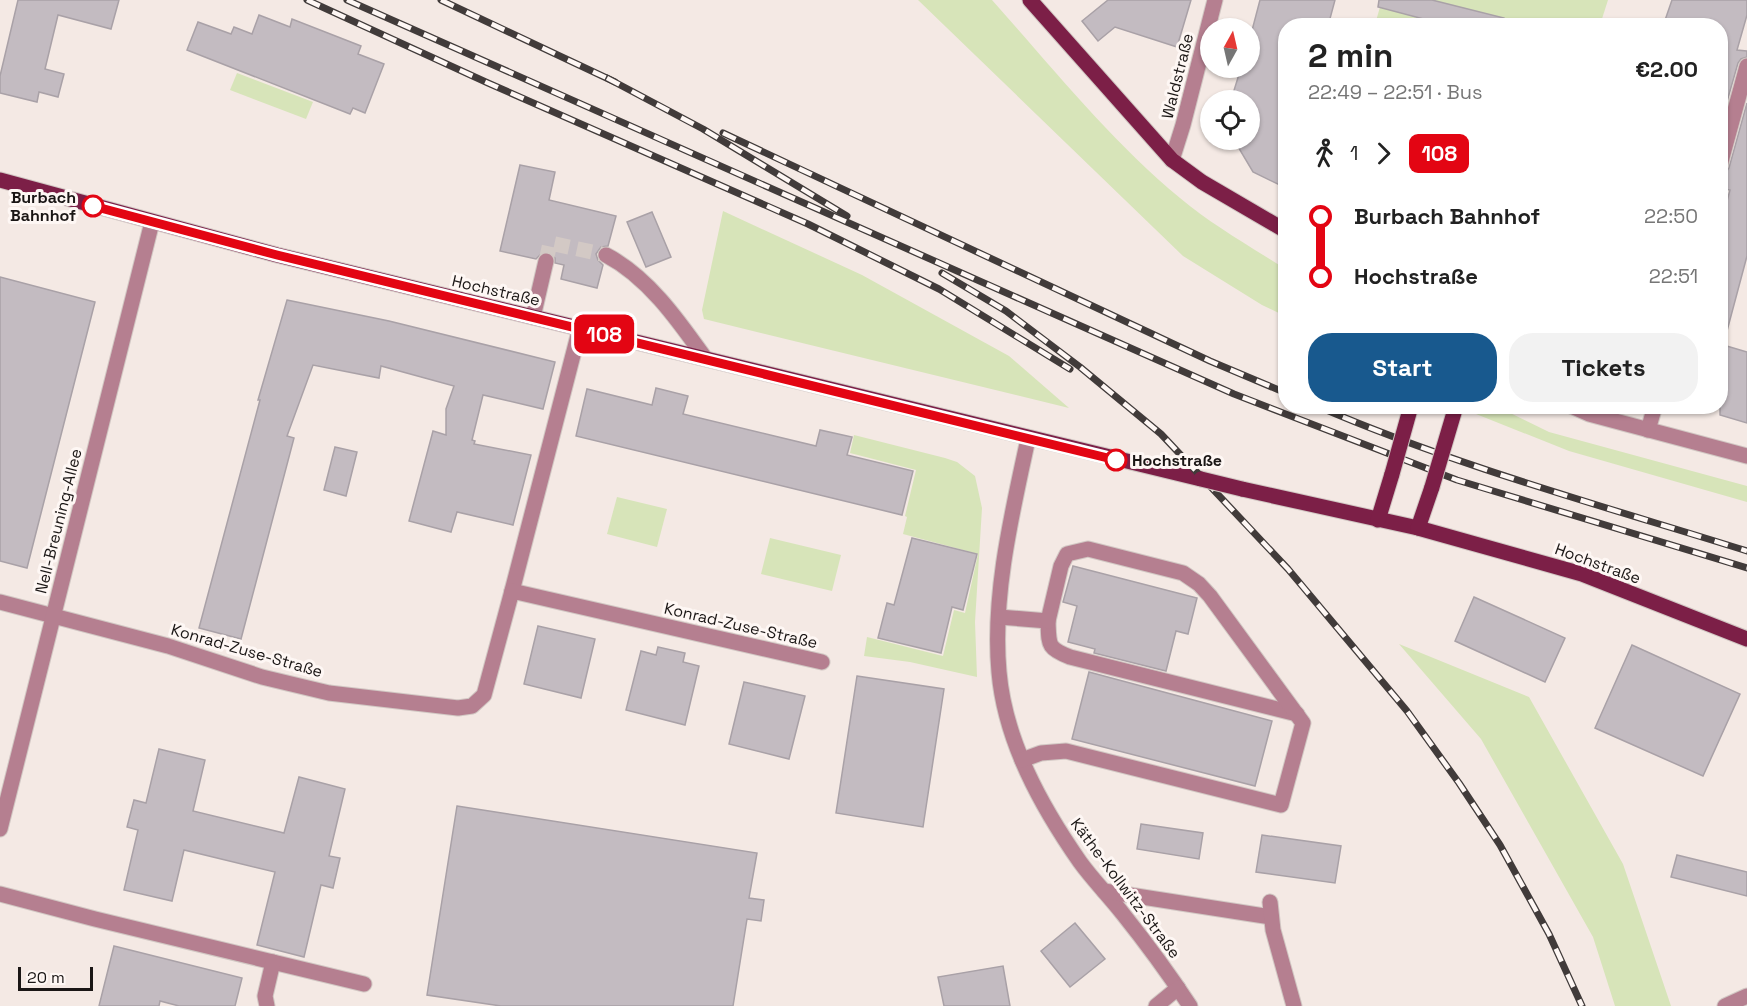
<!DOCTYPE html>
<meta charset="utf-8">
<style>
body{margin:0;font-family:"Space Grotesk",sans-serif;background:#f2f2f2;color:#222;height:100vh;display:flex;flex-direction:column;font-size:22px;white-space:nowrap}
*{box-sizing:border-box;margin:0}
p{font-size:20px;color:#767676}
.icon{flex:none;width:33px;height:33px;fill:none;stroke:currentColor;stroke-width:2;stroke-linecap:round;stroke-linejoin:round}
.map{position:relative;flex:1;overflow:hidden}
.sheet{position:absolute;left:1278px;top:18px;width:450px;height:396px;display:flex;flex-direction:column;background:#fff;border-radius:24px;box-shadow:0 2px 4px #0004}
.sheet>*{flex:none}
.badge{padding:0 12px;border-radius:9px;font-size:21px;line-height:39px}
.needle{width:39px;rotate:8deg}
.tools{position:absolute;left:1200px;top:18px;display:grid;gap:12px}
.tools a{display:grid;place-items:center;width:60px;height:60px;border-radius:50%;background:#fff;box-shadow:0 2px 4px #0004;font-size:30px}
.scale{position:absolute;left:18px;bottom:15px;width:75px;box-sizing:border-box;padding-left:6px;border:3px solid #1a1615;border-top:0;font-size:16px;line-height:21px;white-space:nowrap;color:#1a1615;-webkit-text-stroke:4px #fef7f4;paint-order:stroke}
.map>.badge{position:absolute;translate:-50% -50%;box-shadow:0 0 0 3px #fff}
.legs{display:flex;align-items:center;gap:9px;height:66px;padding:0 30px;font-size:20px}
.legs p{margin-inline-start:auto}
.overview{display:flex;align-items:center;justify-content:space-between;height:102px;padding:0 30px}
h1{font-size:33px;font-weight:700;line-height:45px}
.button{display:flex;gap:12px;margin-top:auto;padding:12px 30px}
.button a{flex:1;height:69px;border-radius:24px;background:#18598e;color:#fff;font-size:24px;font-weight:700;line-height:69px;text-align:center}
.button a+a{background:#f2f2f2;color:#222}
ul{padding:0 30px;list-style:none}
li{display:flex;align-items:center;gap:21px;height:60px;font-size:22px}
li i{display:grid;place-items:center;width:9px;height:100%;margin:0 8px;background:currentColor}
li i::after{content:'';width:15px;height:15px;margin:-8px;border:4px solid;border-radius:50%;background:#fff}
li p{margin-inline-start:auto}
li:first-child i{background:linear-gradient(#0000 50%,currentColor 0)}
li:last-child i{background:linear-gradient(currentColor 50%,#0000 0)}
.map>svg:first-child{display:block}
.green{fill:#d7e4b9}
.building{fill:#c3bbc1;stroke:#a9a1a7;stroke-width:1.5}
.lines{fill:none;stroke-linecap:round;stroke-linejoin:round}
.minor-tunnel{stroke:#d3c9c5;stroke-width:15;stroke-dasharray:15 8;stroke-linecap:butt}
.minor-casing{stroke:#d1c7c3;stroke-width:17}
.major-casing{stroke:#d1c7c3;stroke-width:17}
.minor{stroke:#b57f90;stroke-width:15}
.major{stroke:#7c1f47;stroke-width:15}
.rail-casing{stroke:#413b3a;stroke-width:7}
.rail{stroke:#fef7f4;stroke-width:4.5;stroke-dasharray:14;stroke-linecap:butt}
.major-bridge-casing{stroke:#d1c7c3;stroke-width:17;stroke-linecap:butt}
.major-bridge{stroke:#7c1f47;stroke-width:15}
.line-1-casing{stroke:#fff;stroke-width:14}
.line-1{stroke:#e30513;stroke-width:9}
.stop-1-dot{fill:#fff;stroke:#e30513;stroke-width:3}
.labels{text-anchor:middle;stroke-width:6;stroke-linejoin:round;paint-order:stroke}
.street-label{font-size:16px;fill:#1a1615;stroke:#fef7f4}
.stop-label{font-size:16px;font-weight:bold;fill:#1a1615;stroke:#fef7f4;text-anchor:end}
</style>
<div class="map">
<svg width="1747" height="1006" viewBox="0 0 1747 1006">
<rect width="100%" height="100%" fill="#f4e9e4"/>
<g class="green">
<path d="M 918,0 L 992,0 C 1052,67 1110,140 1180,198 C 1212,225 1250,246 1285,269 L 1285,316 L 1262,305 L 1183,256 Z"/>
<path d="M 1382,0 L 1608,0 L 1600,25 L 1393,26 L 1376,21 Z"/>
<path d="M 237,73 L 313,102 L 306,119 L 230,90 Z"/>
<path d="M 723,211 L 862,275 L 1009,356 L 1069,408 L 704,319 L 702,310 Z"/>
<path d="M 1478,407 L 1498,407 L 1549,432 L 1747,486 L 1747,502 L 1569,451 L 1476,414 Z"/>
<path d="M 854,435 L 945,458 L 957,462 L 975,476 L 982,508 L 975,622 L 977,677 L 910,662 L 864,656 L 867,637 L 943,656 L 954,610 L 965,613 L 978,554 L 903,534 L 907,517 L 905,516 L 916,470 L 850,453 Z"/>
<path d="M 617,497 L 667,509 L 657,547 L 607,534 Z"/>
<path d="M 770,538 L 841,555 L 832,591 L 761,574 Z"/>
<path d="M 1399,644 L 1529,697 L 1623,864 L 1671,1006 L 1615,1006 L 1593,937 L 1481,739 Z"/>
</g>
<g class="building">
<path d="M 18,0 L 119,0 L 111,29 L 58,15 L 45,69 L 64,74 L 58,97 L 39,92 L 37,102 L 0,93 L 0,76 Z"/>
<path d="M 1108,0 L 1191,0 L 1177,47 L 1115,27 L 1098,41 L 1082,21 Z"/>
<path d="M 1260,0 L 1335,0 L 1328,26 L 1286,26 L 1286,188 L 1253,172 L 1234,140 L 1250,140 L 1250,100 L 1231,100 L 1241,68 L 1250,68 L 1250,38 Z"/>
<path d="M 1379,0 L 1432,0 L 1504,18 L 1503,26 L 1450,26 L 1378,7 Z"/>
<path d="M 1672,0 L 1747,0 L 1747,15 L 1737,50 L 1747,51 L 1747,57 L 1741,59 L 1738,63 L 1720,126 L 1720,26 L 1663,26 Z"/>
<path d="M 259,15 L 290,27 L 292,19 L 361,46 L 358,54 L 384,64 L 365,113 L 353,108 L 350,114 L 187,50 L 198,22 L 231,34 L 234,27 L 252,34 Z"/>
<path d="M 1747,103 L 1747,256 L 1727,331 L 1720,330 L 1720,227 L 1730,190 L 1720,188 L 1720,174 L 1726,172 L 1729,168 Z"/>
<path d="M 520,165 L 555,172 L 549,200 L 616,216 L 608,246 L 601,247 L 596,254 L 598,260 L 603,265 L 597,288 L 561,279 L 564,265 L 555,263 L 555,258 L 549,252 L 543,252 L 536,259 L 500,251 Z"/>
<path d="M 652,212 L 671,257 L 646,267 L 627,222 Z"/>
<path d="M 0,277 L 95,302 L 27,568 L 0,561 Z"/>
<path d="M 287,300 L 389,321 L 555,362 L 543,409 L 483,395 L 472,440 L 475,441 L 474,444 L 531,455 L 513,525 L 457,512 L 451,532 L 409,521 L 433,431 L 446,435 L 446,409 L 454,386 L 381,366 L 379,378 L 313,365 L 287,436 L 294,438 L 241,639 L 199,628 L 260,400 L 258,400 Z"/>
<path d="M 1720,344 L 1747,352 L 1747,423 L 1720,415 Z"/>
<path d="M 656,388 L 688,396 L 683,414 L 816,446 L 820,430 L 852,437 L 847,455 L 913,471 L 902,515 L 576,436 L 587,389 L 652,405 Z"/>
<path d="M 335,447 L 357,452 L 346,496 L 324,490 Z"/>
<path d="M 912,538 L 977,554 L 963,610 L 952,607 L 941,653 L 878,638 L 887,603 L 894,605 Z"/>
<path d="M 1073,566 L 1197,598 L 1188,634 L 1176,631 L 1166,671 L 1094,653 L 1095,649 L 1068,642 L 1077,606 L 1063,602 Z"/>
<path d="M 1474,597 L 1565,638 L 1545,682 L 1455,641 Z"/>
<path d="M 538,626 L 595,639 L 581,698 L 524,684 Z"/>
<path d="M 1632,645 L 1740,694 L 1703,776 L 1595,728 Z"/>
<path d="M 658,647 L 685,653 L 683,662 L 699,666 L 685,725 L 626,710 L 641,651 L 656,655 Z"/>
<path d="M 1089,672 L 1272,721 L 1255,786 L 1072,739 Z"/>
<path d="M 857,676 L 944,689 L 923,827 L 836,813 Z"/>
<path d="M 744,682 L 805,696 L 789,759 L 729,744 Z"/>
<path d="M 159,749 L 205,760 L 193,811 L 284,833 L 299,777 L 345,789 L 329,856 L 340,858 L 333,888 L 321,885 L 304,957 L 257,945 L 275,872 L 184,850 L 172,901 L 124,890 L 138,830 L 127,827 L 134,800 L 146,803 Z"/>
<path d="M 457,806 L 757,853 L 749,898 L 764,900 L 761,921 L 747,919 L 733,1006 L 501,1006 L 427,995 Z"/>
<path d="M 1141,824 L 1203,833 L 1199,859 L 1137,849 Z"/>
<path d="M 1262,835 L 1341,846 L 1335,883 L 1256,872 Z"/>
<path d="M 1677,855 L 1747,872 L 1747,896 L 1671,877 Z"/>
<path d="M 1075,923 L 1105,959 L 1070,987 L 1041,951 Z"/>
<path d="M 114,946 L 242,978 L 235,1006 L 179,1006 L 160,1001 L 159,1006 L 99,1006 Z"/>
<path d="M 1003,966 L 1010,1006 L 944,1006 L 938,977 Z"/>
</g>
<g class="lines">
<path class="minor-tunnel" d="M 546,261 L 550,243 L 606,255"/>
<defs>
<g id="minor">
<path d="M 1172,160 L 1183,125 L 1215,0"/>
<path d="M 1720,165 L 1747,66"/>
<path d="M 606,255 C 648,277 678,320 705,358"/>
<path d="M 533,317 L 546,261"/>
<path d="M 1571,406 L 1589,414 L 1747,456"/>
<path d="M 1648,430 L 1655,406"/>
<path d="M 1028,439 C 1012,513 992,596 999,672 C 1005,741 1041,806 1080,862 C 1093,880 1109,896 1123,914 C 1147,944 1169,974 1190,1006"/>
<path d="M 512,591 L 580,328"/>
<path d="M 0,602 L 168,646 L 262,677 L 329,693 L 458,708 L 472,706 L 484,695 L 512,591 L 822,662"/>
<path d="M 999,617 L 1048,621 C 1049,645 1047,648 1070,657 L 1297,714"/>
<path d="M 1022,760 L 1041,753 L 1066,751 L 1281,805 L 1303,723 L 1210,596 L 1199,584 L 1183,573 L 1088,549 L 1067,554 L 1061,566 L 1048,621"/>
<path d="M 0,829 L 152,222"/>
<path d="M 1104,891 L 1271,917"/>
<path d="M 0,894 L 95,919 L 364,984"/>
<path d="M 1270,902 L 1273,930 L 1294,1006"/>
<path d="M 267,1006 L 265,996 L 273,962"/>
<path d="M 1156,1006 L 1178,988"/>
<path d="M 1725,1006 L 1747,996"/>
</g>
<g id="major">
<path d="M 1030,0 L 1172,160 L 1202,182 L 1286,231"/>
<path d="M 0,180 L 277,255 L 1201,479"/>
<path d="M 1242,489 L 1418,528 L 1582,574 L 1747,639"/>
<path d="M 1378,520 L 1392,474"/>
<path d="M 1418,528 L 1432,487"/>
</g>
</defs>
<use href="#minor" class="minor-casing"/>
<use href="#major" class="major-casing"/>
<use href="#minor" class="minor"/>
<use href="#major" class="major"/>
<defs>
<g id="rail">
<path d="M 307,0 L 488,83 L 808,224 L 939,289 L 1070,369"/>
<path d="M 347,0 L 1234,394 L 1457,480 L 1747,568"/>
<path d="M 441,0 L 615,82"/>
<path d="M 607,78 L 703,129 L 847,216"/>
<path d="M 723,133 L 1210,361 L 1286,393"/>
<path d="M 942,273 L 1006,311 L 1080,367 L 1161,434 L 1288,569 L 1407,711 L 1459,783 L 1500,845 L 1549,934 L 1582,1006"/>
<path d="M 1317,406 C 1456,466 1603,506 1747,551"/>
</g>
</defs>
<use href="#rail" class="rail-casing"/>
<use href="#rail" class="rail"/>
<defs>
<g id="major-bridge">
<path d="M 1392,474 L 1411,406"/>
<path d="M 1201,479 L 1242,489"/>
<path d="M 1432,487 L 1456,406"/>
</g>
</defs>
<use href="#major-bridge" class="major-bridge-casing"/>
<use href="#major-bridge" class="major-bridge"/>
</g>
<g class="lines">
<defs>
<path id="line-1" d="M 93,206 L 277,255 L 1116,460"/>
</defs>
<use href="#line-1" class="line-1-casing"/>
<use href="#line-1" class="line-1"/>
</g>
<g class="stop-1-dot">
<circle cx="93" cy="206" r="10"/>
<circle cx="1116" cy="460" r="10"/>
</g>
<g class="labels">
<g class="street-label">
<text transform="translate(1177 76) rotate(-76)" y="6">Waldstraße</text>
<text transform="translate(496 290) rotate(13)" y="6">Hochstraße</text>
<text transform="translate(58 521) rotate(-76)" y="6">Nell-Breuning-Allee</text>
<text transform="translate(1598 563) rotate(20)" y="6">Hochstraße</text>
<text transform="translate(741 625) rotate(13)" y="6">Konrad-Zuse-Straße</text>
<text transform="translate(247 650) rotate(16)" y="6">Konrad-Zuse-Straße</text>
<text transform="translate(1126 888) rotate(53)" y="6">Käthe-Kollwitz-Straße</text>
</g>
<g class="stop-label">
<text x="76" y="203">Burbach<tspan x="76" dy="18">Bahnhof</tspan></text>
<text x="1132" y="466" text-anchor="start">Hochstraße</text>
</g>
</g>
</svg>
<div class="tools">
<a><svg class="needle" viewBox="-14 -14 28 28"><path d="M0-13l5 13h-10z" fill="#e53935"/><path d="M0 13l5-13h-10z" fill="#767676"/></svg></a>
<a><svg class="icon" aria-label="locate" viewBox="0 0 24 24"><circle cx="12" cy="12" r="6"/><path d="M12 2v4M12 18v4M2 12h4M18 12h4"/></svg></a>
</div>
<div class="scale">20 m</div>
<b class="badge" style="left:604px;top:334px;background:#e30513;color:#fff">108</b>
<section class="sheet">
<div class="overview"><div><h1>2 min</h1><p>22:49 – 22:51 · Bus</p></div><b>€2.00</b></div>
<div class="legs"><svg class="icon" aria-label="walk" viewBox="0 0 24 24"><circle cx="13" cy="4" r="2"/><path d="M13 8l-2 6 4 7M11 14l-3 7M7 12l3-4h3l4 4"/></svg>1<svg class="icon" aria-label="forward" viewBox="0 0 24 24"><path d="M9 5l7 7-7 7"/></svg><b class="badge" style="background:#e30513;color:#fff">108</b></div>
<ul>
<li><i style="color:#e30513"></i><b>Burbach Bahnhof</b><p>22:50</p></li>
<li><i style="color:#e30513"></i><b>Hochstraße</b><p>22:51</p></li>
</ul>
<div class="button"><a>Start</a><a>Tickets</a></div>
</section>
</div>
